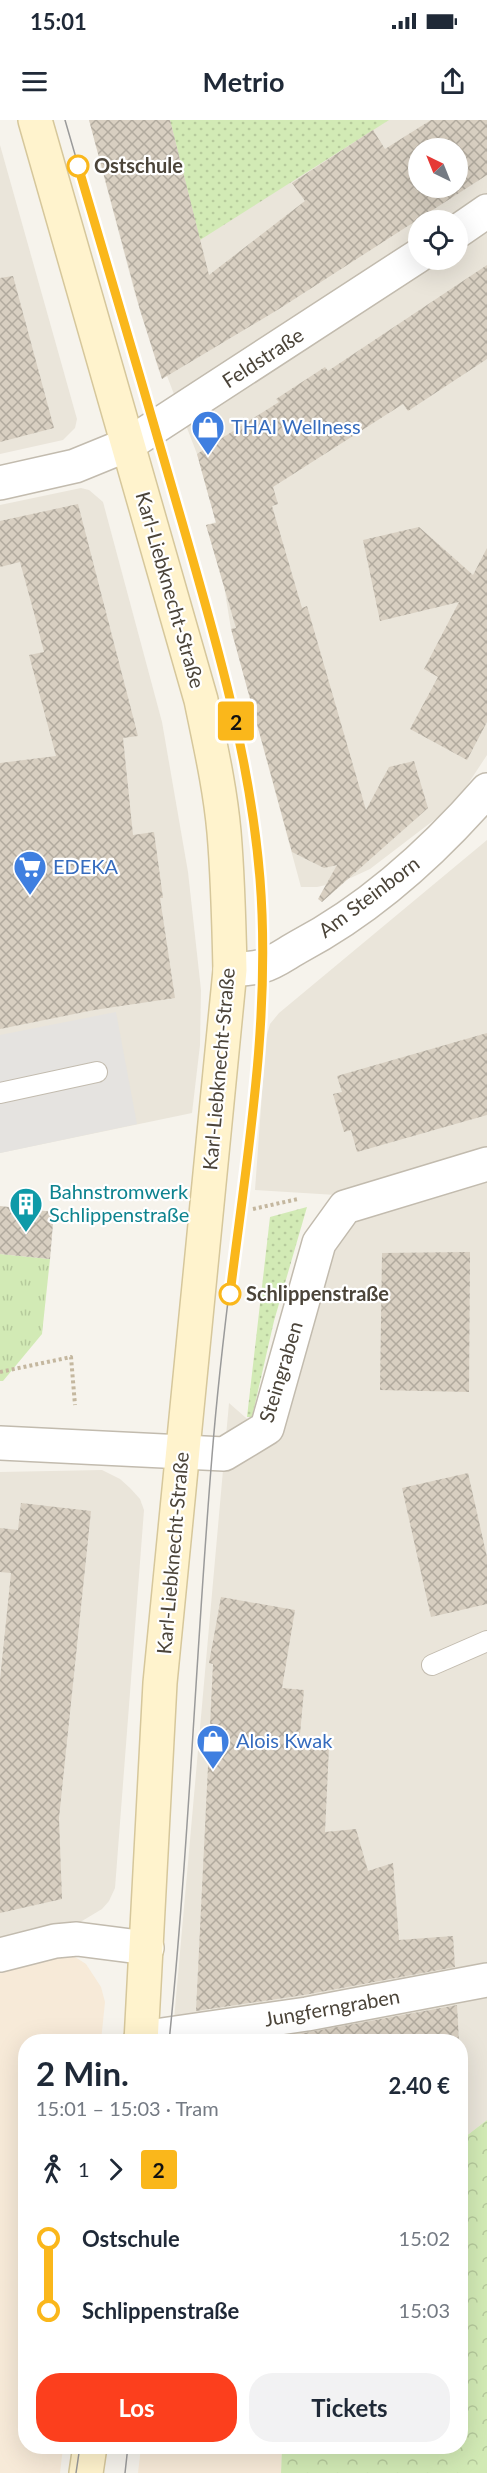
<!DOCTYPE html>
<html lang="de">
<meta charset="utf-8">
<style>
body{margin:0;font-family:Lato,sans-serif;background:#f2f2f3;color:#1f2937;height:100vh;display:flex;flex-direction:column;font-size:22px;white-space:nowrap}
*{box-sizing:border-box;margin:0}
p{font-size:20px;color:#747a83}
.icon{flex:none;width:33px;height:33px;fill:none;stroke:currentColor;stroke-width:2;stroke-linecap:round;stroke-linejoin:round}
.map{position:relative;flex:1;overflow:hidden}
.drawer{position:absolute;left:18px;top:1914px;width:450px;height:420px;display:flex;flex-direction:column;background:#fff;border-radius:24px;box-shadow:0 6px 24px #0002}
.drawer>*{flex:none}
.badge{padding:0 12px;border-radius:4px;font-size:21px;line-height:39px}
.needle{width:39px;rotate:317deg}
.controls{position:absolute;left:408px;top:18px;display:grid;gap:12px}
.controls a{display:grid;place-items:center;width:60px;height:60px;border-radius:50%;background:#fff;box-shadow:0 6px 24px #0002;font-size:30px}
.map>.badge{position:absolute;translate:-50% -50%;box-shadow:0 0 0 3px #fff}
.legs{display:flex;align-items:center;gap:9px;height:66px;padding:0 18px;font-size:20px}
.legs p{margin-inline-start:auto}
.headline{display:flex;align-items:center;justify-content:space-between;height:102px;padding:0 18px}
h1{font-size:33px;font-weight:700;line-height:45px}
.primary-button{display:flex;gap:12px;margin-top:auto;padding:12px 18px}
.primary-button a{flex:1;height:69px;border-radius:24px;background:#fc3f1d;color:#fff;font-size:24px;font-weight:700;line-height:69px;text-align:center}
.primary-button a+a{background:#f2f2f3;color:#1f2937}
ul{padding:0 18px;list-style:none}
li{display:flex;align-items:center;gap:21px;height:72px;font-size:22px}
li i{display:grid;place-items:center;width:9px;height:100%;margin:0 8px;background:currentColor}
li i::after{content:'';width:15px;height:15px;margin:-8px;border:4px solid;border-radius:50%;background:#fff}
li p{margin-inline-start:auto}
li:first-child i{background:linear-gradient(#0000 50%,currentColor 0)}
li:last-child i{background:linear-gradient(currentColor 50%,#0000 0)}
.status{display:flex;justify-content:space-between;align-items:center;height:42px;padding:0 30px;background:#fff;direction:ltr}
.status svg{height:16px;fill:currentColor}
header{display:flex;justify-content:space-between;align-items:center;height:78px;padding:0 18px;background:#fff;font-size:27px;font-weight:700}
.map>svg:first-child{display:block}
.residential{fill:#eae5da;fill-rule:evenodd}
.commercial{fill:#f7ead8}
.grass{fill:url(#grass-dots)}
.forest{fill:url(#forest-crowns)}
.park{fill:url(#park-tufts)}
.parking{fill:#e5e3e0}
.building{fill:url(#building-cross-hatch);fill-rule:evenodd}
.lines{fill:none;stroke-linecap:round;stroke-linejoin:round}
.lane-casing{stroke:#c2bbae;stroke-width:22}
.street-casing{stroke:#c2bbae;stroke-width:36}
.secondary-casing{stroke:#d6c79b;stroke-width:36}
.path{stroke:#c4b79f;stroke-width:4;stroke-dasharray:3 3;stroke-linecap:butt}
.lane{stroke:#fff;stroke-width:20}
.street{stroke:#fff;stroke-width:33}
.secondary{stroke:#fff3cd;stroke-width:33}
.tram{stroke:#9a9a9a;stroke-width:1.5}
.line-1-casing{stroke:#fff;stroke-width:14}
.line-1{stroke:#fab71b;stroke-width:9}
.stop-1-dot{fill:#fff;stroke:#fab71b;stroke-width:3}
.labels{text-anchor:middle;stroke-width:4.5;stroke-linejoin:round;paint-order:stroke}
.stop-label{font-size:20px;font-weight:bold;fill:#4b4439;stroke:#fff;text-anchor:start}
.street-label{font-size:20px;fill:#4b4439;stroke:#fff}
.shop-label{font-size:20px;fill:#366cbe;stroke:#fff;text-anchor:start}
.culture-label{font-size:20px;fill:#0d838f;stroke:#fff;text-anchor:start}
</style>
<div class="status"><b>15:01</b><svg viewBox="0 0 49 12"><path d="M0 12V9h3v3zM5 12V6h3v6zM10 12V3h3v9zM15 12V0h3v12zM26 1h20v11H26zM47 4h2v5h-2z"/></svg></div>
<header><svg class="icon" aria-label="menu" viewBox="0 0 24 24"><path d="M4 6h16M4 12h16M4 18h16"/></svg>Metrio<svg class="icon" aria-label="share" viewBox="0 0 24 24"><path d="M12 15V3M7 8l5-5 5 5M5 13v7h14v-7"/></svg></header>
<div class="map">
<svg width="487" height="2353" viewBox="0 0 487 2353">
<defs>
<pattern id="grass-dots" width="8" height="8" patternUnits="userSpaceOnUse" patternTransform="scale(1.5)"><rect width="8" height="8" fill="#d2eab5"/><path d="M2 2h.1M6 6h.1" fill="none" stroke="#b6ca9c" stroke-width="1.8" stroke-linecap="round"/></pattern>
<pattern id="forest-crowns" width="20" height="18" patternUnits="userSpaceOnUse" patternTransform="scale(1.5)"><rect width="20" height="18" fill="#d2eab5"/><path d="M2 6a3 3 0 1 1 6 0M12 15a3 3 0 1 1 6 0" fill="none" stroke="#b6ca9c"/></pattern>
<pattern id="park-tufts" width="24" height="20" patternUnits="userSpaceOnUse" patternTransform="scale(1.5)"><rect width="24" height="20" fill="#d2eab5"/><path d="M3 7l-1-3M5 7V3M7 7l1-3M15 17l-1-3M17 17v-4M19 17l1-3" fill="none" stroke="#b6ca9c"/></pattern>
<pattern id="building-cross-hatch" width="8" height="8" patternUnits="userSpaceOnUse" patternTransform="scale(1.5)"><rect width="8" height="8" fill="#d8cfc1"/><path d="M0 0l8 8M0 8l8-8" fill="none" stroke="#b1aa9e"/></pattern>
</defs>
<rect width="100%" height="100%" fill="#f6f3ec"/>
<g class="residential">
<path d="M 89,0 L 487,0 L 487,635 L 466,667 L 438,697 L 370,749 L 344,761 L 317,767 L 301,767 L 231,509 L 224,466 L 206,405 L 216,402 L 197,334 L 167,256 L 159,251 L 135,174 ZM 418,28 L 458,28 L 458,68 L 418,68 ZM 418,100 L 458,100 L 458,140 L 418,140 Z"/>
<path d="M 0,25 L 77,299 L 75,308 L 63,320 L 0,334 Z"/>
<path d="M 81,368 L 89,370 L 103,382 L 162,602 L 188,752 L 201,870 L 200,925 L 192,993 L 0,1033 L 0,385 Z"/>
<path d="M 487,720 L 487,2000 L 461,2020 L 460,1922 L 172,1922 L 229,1283 L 253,1304 L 336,1075 L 255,1070 L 266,918 L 270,904 L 279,893 Z"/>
<path d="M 102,1350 L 120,1359 L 130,1368 L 140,1379 L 144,1390 L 115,1768 L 109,1781 L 102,1789 L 77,1804 L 0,1824 L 0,1352 Z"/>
</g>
<g class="commercial">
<path d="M 56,1831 L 75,1837 L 86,1844 L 101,1867 L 105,1882 L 101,1921 L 26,1922 L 26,2326 L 63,2327 L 60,2353 L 0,2353 L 0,1845 Z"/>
<path d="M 141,2327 L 282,2327 L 281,2353 L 138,2353 Z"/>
</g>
<g class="grass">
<path d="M 170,0 L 389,0 L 200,120 Z"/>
<path d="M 307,1087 L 274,1201 L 252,1297 L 247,1297 L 270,1097 Z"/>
</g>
<path class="forest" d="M 487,2000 L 487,2353 L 281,2353 L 282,2327 L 460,2326 L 461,2020 Z"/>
<path class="park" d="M 0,1134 L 50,1139 L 42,1214 L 3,1261 L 0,1261 Z"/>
<path class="parking" d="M 116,892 L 137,1004 L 0,1033 L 0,915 Z"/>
<g class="building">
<path d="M 89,0 L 170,0 L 209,155 L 305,81 L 292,63 L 373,10 L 385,29 L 431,0 L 487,0 L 487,55 L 279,189 L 162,259 L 140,190 ZM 418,28 L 458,28 L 458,68 L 418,68 Z"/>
<path d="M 487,145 L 487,239 L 408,291 L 403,284 L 273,367 L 278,384 L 272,386 L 302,488 L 307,486 L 366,690 L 389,647 L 414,641 L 428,688 L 322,782 L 318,779 L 337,745 L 324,748 L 292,732 L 231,509 L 236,508 L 206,405 L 216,403 L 197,334 L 279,282 L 276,279 L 325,247 L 328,251 Z"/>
<path d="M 13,156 L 54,308 L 0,322 L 0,158 Z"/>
<path d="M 78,384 L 138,616 L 123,618 L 133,715 L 154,712 L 163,778 L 160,778 L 175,878 L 94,890 L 0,909 L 0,643 L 56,636 L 29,535 L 44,532 L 34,493 L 20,442 L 0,447 L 0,401 Z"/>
<path d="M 419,407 L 473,455 L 487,428 L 487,602 L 467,640 L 410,609 L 438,557 L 424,549 L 459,482 L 380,501 L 363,420 Z"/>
<path d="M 487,913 L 487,995 L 357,1032 L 351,1010 L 344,1012 L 333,974 L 342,972 L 337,956 Z"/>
<path d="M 0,1086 L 54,1092 L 50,1139 L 0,1134 Z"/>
<path d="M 470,1132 L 469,1272 L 380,1270 L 382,1133 Z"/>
<path d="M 468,1353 L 487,1437 L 487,1484 L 431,1497 L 402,1368 Z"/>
<path d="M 21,1383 L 91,1391 L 59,1698 L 62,1779 L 0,1793 L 0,1560 L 11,1453 L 0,1452 L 0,1408 L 18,1410 Z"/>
<path d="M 221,1477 L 295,1490 L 282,1568 L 304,1570 L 299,1625 L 329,1627 L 325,1712 L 356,1709 L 368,1751 L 393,1743 L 399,1820 L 453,1816 L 455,1847 L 304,1875 L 196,1891 L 213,1544 L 209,1543 Z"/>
<path d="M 457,1885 L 459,1922 L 248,1922 L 310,1912 Z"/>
</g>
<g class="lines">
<defs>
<g id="lane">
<path d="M 0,973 L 97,952"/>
<path d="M 432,1545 L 487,1521"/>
</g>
<g id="street">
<path d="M 458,111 L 487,91"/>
<path d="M 0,363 L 75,346 L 129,324 L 418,136"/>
<path d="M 230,850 C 240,849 252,849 262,846 C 274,843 287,833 298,827 C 372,788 433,732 487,670"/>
<path d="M 0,1323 L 224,1334 L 267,1308 L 319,1123 L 345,1087 L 487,1044"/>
<path d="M 0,1835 L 55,1821 L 77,1819 L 147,1828"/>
<path d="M 141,1918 L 307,1894 L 487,1860"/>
</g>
<g id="secondary">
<path d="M 35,0 L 201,580 C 210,624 220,667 224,712 C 228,758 229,804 230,850 L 160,1563 L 141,1922"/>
<path d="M 86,2353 L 90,2326"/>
</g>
</defs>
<use href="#lane" class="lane-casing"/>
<use href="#street" class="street-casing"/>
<use href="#secondary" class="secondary-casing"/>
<g class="path">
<path d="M 253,1089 L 298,1079"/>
<path d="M 0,1252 L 71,1237 L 75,1285"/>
</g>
<use href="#lane" class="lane"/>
<use href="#street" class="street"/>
<use href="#secondary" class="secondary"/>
<g class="tram">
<path d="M 65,0 L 212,506 C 243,621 262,725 263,844 C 264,909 255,973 247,1037 C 233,1136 220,1236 212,1336 C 196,1531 189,1727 169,1922"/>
<path d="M 76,2353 L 80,2326"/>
<path d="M 125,2353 L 128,2326"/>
</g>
</g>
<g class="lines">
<defs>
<path id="line-1" d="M 78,46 C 113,165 148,283 182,402 C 216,520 250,636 260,759 C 271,899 247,1036 230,1174"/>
</defs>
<use href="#line-1" class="line-1-casing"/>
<use href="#line-1" class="line-1"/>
</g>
<defs>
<symbol id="shop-pin" viewBox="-11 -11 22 30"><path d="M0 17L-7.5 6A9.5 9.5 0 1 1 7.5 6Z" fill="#3f7fe0" stroke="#fff"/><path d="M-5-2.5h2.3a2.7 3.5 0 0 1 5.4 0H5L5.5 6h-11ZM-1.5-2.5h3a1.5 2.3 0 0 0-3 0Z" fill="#fff"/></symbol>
<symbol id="supermarket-pin" viewBox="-11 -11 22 30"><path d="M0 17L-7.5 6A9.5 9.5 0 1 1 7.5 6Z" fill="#3f7fe0" stroke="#fff"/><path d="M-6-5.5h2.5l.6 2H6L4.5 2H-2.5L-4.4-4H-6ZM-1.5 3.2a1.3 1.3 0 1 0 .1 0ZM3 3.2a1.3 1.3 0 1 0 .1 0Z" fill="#fff"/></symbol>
<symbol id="building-pin" viewBox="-11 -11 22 30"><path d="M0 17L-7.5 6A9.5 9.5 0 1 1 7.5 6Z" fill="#0f9aa8" stroke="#fff"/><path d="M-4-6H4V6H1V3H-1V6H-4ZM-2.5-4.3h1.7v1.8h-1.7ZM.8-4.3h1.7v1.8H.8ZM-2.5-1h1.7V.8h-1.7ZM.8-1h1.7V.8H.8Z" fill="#fff"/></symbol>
</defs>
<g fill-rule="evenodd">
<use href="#shop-pin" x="189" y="288" width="38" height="52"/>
<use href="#supermarket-pin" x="11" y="728" width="38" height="52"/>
<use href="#building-pin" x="7" y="1065" width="38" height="52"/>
<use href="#shop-pin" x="194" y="1602" width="38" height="52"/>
</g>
<g class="stop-1-dot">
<circle cx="78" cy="46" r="10"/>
<circle cx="230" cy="1174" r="10"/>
</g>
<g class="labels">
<g class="stop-label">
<text x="94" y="53">Ostschule</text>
<text x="246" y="1181">Schlippenstraße</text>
</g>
<g class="street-label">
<text transform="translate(263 238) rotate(-33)" y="7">Feldstraße</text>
<text transform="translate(170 470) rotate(74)" y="7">Karl-Liebknecht-Straße</text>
<text transform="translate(369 777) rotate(-37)" y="7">Am Steinborn</text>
<text transform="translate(219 949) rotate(-85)" y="7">Karl-Liebknecht-Straße</text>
<text transform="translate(281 1252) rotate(-73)" y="7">Steingraben</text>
<text transform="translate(173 1433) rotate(-85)" y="7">Karl-Liebknecht-Straße</text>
<text transform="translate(332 1888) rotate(-10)" y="7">Jungferngraben</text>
</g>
<g class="shop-label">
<text x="231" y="314">THAI Wellness</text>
<text x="53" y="754">EDEKA</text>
<text x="236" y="1628">Alois Kwak</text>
</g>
<g class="culture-label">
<text x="49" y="1079">Bahnstromwerk<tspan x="49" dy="23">Schlippenstraße</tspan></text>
</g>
</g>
</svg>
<div class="controls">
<a><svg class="needle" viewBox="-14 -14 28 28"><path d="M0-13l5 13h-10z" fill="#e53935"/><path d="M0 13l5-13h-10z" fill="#747a83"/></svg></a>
<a><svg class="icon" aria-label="locate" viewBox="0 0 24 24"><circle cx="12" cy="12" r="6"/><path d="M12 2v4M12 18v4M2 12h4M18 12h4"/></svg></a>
</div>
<b class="badge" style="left:236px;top:601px;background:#fab71b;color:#111">2</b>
<section class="drawer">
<div class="headline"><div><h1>2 Min.</h1><p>15:01 – 15:03 · Tram</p></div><b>2.40 €</b></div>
<div class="legs"><svg class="icon" aria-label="walk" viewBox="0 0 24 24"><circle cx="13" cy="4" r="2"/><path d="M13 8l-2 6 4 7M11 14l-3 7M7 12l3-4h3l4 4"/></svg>1<svg class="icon" aria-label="forward" viewBox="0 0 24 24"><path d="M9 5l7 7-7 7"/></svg><b class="badge" style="background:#fab71b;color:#111">2</b></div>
<ul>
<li><i style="color:#fab71b"></i><b>Ostschule</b><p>15:02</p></li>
<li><i style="color:#fab71b"></i><b>Schlippenstraße</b><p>15:03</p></li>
</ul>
<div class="primary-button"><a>Los</a><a>Tickets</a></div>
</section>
</div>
